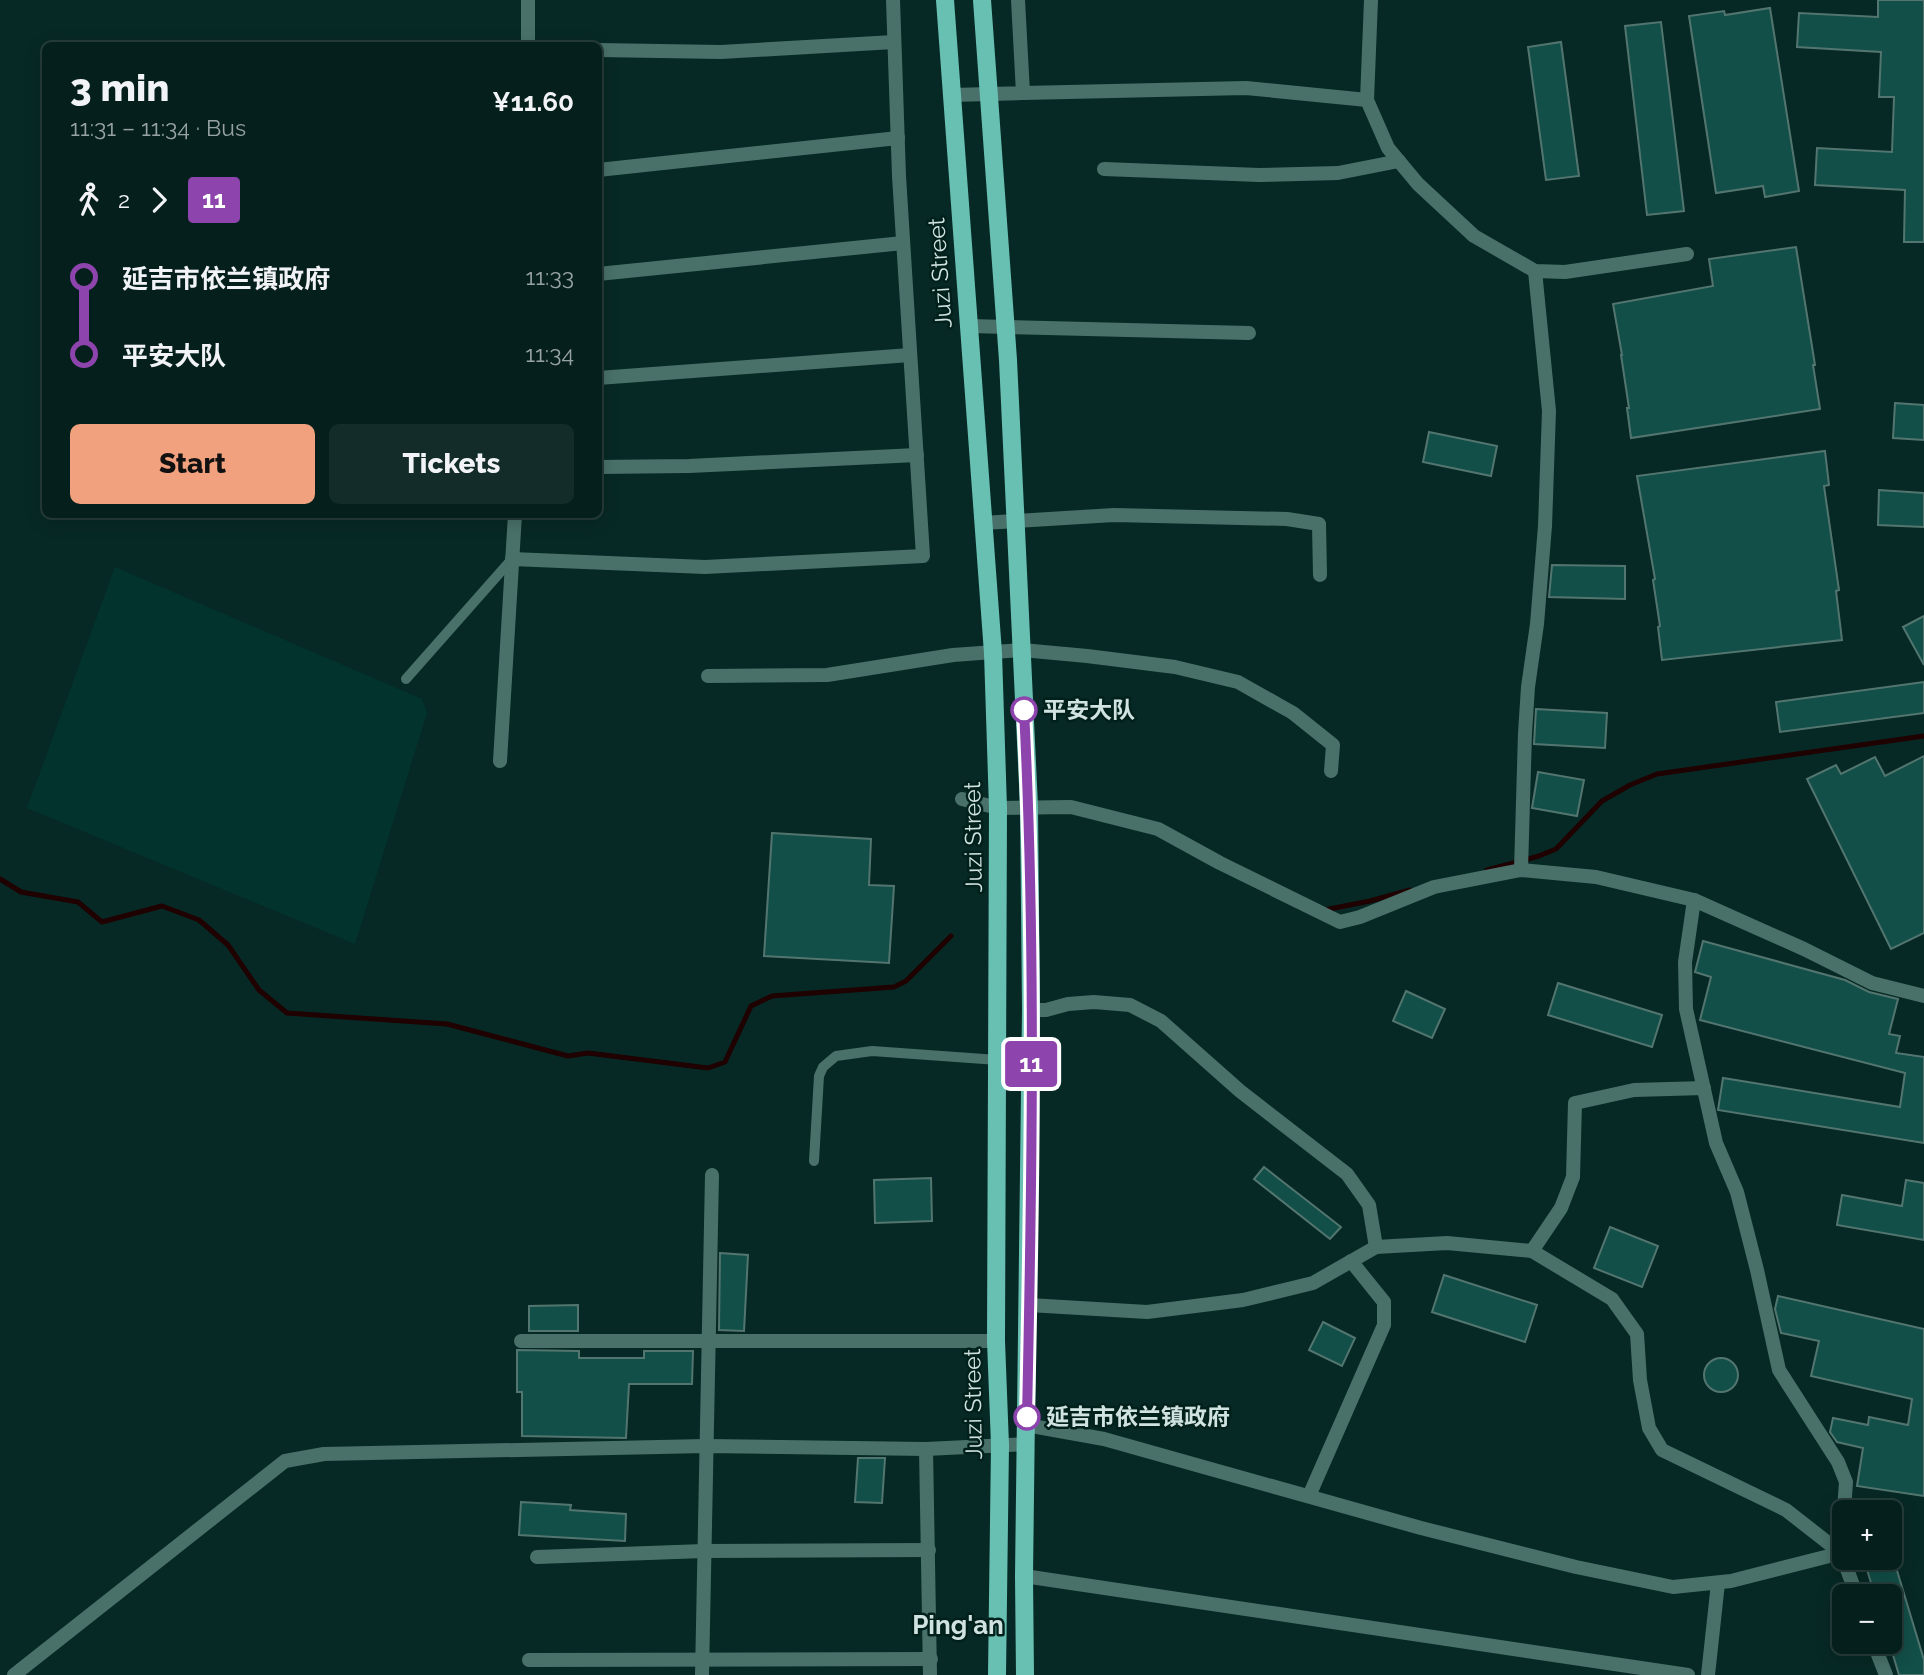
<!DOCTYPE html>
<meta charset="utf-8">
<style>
body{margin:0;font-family:Raleway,"Noto Sans SC",sans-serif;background:#132c29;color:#f1f3f6;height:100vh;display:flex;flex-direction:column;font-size:26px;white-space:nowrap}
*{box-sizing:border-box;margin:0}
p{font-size:23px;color:#97a2a3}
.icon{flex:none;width:38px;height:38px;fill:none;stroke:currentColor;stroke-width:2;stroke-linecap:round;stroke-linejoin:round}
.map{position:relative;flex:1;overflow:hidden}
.panel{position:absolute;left:42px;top:42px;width:560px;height:476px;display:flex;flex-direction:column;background:#051f1c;border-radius:10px;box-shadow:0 4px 18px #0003,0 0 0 2px #263d3b}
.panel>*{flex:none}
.badge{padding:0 14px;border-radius:5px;font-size:24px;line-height:46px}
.buttons{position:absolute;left:1832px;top:1500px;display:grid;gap:14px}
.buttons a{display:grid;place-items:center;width:70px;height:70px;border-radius:10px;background:#051f1c;box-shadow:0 4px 18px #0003,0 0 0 2px #263d3b;font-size:35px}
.map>.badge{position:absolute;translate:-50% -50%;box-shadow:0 0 0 4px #fff}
.legs{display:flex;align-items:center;gap:10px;height:77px;padding:0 28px;font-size:23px}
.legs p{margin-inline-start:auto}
.headline{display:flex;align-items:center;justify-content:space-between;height:119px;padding:0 28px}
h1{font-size:38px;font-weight:800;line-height:52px}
.button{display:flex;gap:14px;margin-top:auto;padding:14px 28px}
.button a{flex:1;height:80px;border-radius:10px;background:#f1a17d;color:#111;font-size:28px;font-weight:800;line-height:80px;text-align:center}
.button a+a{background:#132c29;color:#f1f3f6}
ul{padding:0 28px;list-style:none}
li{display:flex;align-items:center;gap:24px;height:77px;font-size:26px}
li i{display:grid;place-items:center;width:10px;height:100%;margin:0 9px;background:currentColor}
li i::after{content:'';width:18px;height:18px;margin:-9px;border:5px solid;border-radius:50%;background:#051f1c}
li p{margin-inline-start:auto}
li:first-child i{background:linear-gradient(#0000 50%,currentColor 0)}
li:last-child i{background:linear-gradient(currentColor 50%,#0000 0)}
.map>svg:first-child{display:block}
.built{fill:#02332d}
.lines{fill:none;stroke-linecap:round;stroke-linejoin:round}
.stream{stroke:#1e0100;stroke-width:5}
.building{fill:#124f48;stroke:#53756f;stroke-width:2}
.lane{stroke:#49716a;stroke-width:10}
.street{stroke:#49716a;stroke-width:14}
.primary{stroke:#68c0b3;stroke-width:18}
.line-1-casing{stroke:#fff;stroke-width:16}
.line-1{stroke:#8e44ad;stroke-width:10}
.stop-1-dot{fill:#fff;stroke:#8e44ad;stroke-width:3.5}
.labels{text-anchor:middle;stroke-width:5;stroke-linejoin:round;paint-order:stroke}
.street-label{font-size:23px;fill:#d1e3e0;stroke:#00201b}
.stop-label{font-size:23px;font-weight:bold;fill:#d1e3e0;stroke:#00201b;text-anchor:start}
.quarter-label{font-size:26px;font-weight:bold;fill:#d1e3e0;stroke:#00201b}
</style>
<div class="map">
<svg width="1924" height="1675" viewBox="0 0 1924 1675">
<rect width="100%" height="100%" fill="#072925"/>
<path class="built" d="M 115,567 L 422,699 L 427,713 L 355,944 L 27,808 Z"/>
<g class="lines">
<g class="stream">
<path d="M 1487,870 L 1539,856 L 1556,849 L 1602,801 L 1630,785 L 1657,774 L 1924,736"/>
<path d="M 0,879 L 21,892 L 78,902 L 102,922 L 162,906 L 199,920 L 228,945 L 259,990 L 287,1013 L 447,1024 L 568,1056 L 588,1053 L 708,1068 L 725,1062 L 751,1006 L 772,996 L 894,987 L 906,981 L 951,936"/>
<path d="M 1324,910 L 1370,901 L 1410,890"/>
</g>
</g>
<g class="building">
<path d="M 1878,0 L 1924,0 L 1924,242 L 1904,242 L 1905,190 L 1815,185 L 1817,148 L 1892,152 L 1894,97 L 1879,97 L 1881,52 L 1797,47 L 1799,13 L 1878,17 Z"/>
<path d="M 1770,8 L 1799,191 L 1765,197 L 1763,186 L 1716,193 L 1689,16 L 1724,11 L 1725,15 Z"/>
<path d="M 1661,22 L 1684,211 L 1647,215 L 1625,26 Z"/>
<path d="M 1561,42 L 1579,176 L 1546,180 L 1528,47 Z"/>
<path d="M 1796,247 L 1815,365 L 1813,365 L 1820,409 L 1631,438 L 1627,408 L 1629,408 L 1621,355 L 1622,355 L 1613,304 L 1713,286 L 1709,259 Z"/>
<path d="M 1895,403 L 1924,405 L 1924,440 L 1893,438 Z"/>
<path d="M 1429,432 L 1497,446 L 1491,476 L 1423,462 Z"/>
<path d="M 1825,451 L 1829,485 L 1824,486 L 1839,590 L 1836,591 L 1842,640 L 1662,660 L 1658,627 L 1660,626 L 1653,580 L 1655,579 L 1637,476 Z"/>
<path d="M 1879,490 L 1924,493 L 1924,527 L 1878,525 Z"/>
<path d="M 1552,565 L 1625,566 L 1625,599 L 1549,597 Z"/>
<path d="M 1924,616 L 1924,665 L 1903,627 Z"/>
<path d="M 1924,682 L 1924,713 L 1780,732 L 1776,702 Z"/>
<path d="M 1536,709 L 1607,713 L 1605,748 L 1534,744 Z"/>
<path d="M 1924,756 L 1924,933 L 1891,949 L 1807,779 L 1836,765 L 1841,774 L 1875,757 L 1885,776 Z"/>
<path d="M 1538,772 L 1584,780 L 1577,816 L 1532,808 Z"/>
<path d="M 772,833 L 871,839 L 869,885 L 894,886 L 889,963 L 764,956 Z"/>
<path d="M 1703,941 L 1845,980 L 1869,992 L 1898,999 L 1889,1034 L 1900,1036 L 1896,1053 L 1924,1057 L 1924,1143 L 1718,1110 L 1723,1078 L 1900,1107 L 1905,1073 L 1700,1020 L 1711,977 L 1695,972 Z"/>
<path d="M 1558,983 L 1662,1015 L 1652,1047 L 1548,1015 Z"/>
<path d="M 1406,991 L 1445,1009 L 1432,1038 L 1393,1021 Z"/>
<path d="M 1264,1167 L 1341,1227 L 1330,1239 L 1254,1179 Z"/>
<path d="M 931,1178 L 932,1221 L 875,1223 L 874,1180 Z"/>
<path d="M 1906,1180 L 1924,1183 L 1924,1240 L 1837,1225 L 1842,1195 L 1902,1206 Z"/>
<path d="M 1610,1227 L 1658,1246 L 1642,1287 L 1594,1268 Z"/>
<path d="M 720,1253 L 748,1255 L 744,1331 L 719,1330 Z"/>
<path d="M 1444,1275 L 1537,1305 L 1525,1342 L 1432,1312 Z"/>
<path d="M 1778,1296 L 1924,1329 L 1924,1496 L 1857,1486 L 1863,1448 L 1837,1442 L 1830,1432 L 1833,1418 L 1868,1425 L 1869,1417 L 1908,1425 L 1912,1399 L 1811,1376 L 1819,1341 L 1781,1333 L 1775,1309 Z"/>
<path d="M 578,1305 L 578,1331 L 529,1331 L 529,1306 Z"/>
<path d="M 1323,1322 L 1355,1338 L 1342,1366 L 1309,1350 Z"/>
<path d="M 517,1350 L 579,1351 L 579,1358 L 644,1358 L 644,1351 L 693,1351 L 692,1384 L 629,1384 L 626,1438 L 522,1436 L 522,1392 L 517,1392 Z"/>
<circle cx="1721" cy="1375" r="17"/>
<path d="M 858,1458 L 885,1458 L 882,1503 L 855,1502 Z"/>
<path d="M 521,1502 L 571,1505 L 570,1510 L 626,1514 L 625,1541 L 519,1535 Z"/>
<path d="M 1892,1554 L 1924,1660 L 1924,1675 L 1899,1675 L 1890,1645 L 1890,1596 L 1875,1596 L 1865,1563 L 1882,1558 L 1890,1558 L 1890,1555 Z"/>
</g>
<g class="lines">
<g class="lane">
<path d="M 406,679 L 512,559"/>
<path d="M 814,1161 L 819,1076 L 823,1067 L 836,1056 L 872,1051 L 998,1060"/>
</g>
<g class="street">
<path d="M 1371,0 L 1367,100 L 1388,148 L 1418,184 L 1474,236 L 1535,271 L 1565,272 L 1687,254"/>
<path d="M 528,46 L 528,0"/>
<path d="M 598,50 L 721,52 L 894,42"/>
<path d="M 1023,93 L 1246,88 L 1367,100"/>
<path d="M 952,95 L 1023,93 L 1018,0"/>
<path d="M 1104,169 L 1259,175 L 1338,173 L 1399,161"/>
<path d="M 598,170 L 898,138"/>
<path d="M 598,274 L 903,243"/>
<path d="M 969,326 L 1249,333"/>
<path d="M 598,378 L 910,355"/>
<path d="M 598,467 L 689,466 L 917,455"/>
<path d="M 983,523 L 1114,515 L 1287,519 L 1319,524 L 1320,575"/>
<path d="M 512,559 L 705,567 L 923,556 L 899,176 L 893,0"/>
<path d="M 708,676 L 827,675 L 953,655 L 1022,650 L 1087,656 L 1175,667 L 1238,682 L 1293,713 L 1333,745 L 1331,771"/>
<path d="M 500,761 L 515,514"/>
<path d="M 962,799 L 998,808 L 1071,807 L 1158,829 L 1220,863 L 1340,922 L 1360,917 L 1434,887 L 1521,870 L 1596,877 L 1694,900 L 1804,949 L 1872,983 L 1924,996"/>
<path d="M 1521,870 L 1525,733 L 1528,687 L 1537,624 L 1545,526 L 1549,411 L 1535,271"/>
<path d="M 1694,900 L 1685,962 L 1686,1009 L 1716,1143 L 1737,1192 L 1757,1270 L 1779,1370 L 1838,1462 L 1846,1482 L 1841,1553 L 1857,1596"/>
<path d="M 1031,1010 L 1046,1010 L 1068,1004 L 1094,1002 L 1130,1005 L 1161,1021 L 1240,1091 L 1347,1174 L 1369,1205 L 1376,1247"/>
<path d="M 1532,1251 L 1561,1208 L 1573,1177 L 1575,1103 L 1634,1090 L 1704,1088"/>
<path d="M 1029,1305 L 1147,1312 L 1243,1300 L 1313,1283 L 1376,1247 L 1447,1243 L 1532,1251 L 1612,1299 L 1637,1334 L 1640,1380 L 1649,1428 L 1662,1450 L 1786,1510 L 1841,1553"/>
<path d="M 521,1341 L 996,1341"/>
<path d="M 1026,1425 L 1104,1439 L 1421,1528 L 1576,1567 L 1673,1587 L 1731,1581 L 1841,1553"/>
<path d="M 926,1449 L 930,1675"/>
<path d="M 1309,1496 L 1384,1325 L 1384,1302 L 1351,1261"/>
<path d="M 537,1557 L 704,1551 L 929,1550"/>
<path d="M 1024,1576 L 1688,1675"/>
<path d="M 1873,1642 L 1886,1675"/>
<path d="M 529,1660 L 931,1659"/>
<path d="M 14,1675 L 285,1461 L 324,1454 L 706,1446 L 926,1449 L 1026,1444"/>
<path d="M 702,1675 L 712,1175"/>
<path d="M 1708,1675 L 1718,1583"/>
</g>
<g class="primary">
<path d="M 945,0 L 993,653 L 998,808 L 996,1341 L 1000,1445 L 997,1675"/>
<path d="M 982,0 L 1008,360 L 1029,806 L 1031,1010 L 1024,1576 L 1025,1675"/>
</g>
</g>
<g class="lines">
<defs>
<path id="line-1" d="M 1024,710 C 1036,945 1032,1182 1027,1417"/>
</defs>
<use href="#line-1" class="line-1-casing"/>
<use href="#line-1" class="line-1"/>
</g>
<g class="stop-1-dot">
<circle cx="1024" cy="710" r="12"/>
<circle cx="1027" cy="1417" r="12"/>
</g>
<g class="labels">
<g class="street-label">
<text transform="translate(940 273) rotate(-94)" y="8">Juzi Street</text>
<text transform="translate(973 837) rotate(-91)" y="8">Juzi Street</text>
<text transform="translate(973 1404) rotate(-91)" y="8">Juzi Street</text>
</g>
<g class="stop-label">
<text x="1043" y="718">平安大队</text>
<text x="1046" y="1425">延吉市依兰镇政府</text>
</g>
<g class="quarter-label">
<text x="958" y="1634">Ping'an</text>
</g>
</g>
</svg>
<div class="buttons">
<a>+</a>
<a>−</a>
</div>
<b class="badge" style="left:1031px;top:1064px;background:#8e44ad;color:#fff">11</b>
<section class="panel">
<div class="headline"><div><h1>3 min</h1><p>11:31 – 11:34 · Bus</p></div><b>¥11.60</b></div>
<div class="legs"><svg class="icon" aria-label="walk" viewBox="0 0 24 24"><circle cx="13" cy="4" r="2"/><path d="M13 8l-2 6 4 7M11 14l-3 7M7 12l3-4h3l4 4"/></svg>2<svg class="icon" aria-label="forward" viewBox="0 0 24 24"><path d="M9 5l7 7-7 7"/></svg><b class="badge" style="background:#8e44ad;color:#fff">11</b></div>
<ul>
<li><i style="color:#8e44ad"></i><b>延吉市依兰镇政府</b><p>11:33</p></li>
<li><i style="color:#8e44ad"></i><b>平安大队</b><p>11:34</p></li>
</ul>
<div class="button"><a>Start</a><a>Tickets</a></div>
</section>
</div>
